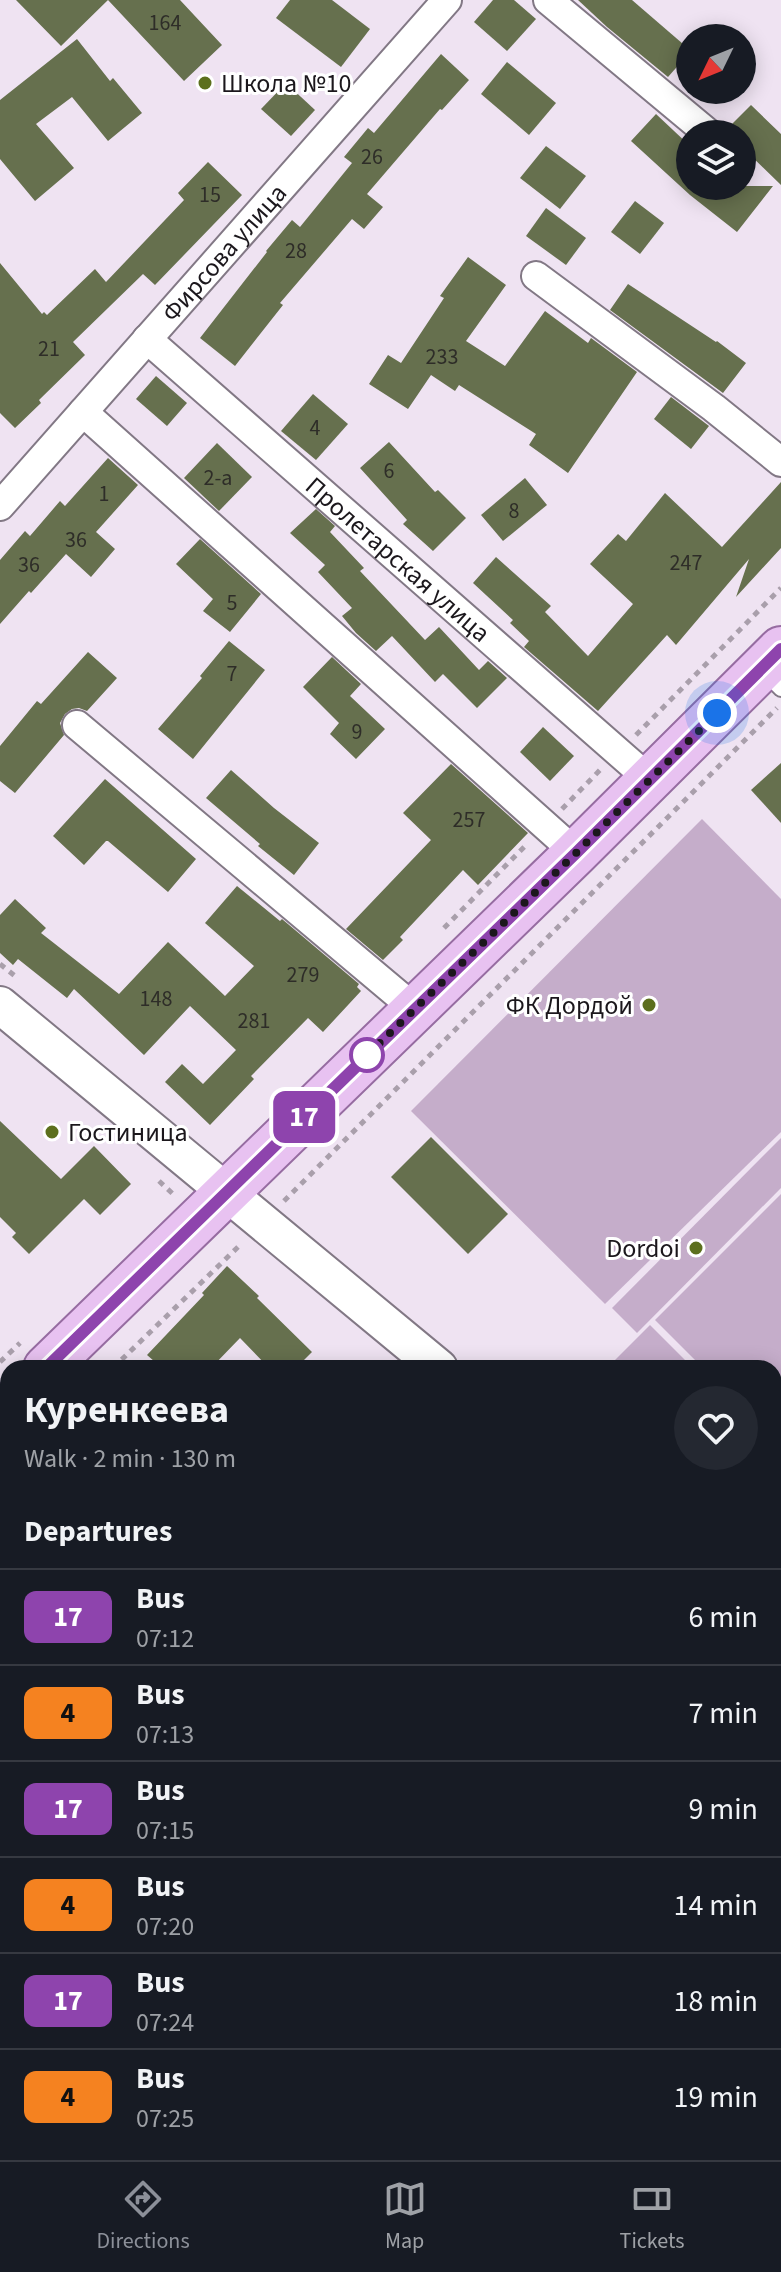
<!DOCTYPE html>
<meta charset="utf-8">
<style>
body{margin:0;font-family:"Source Sans 3",sans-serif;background:#242831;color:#f1f3f6;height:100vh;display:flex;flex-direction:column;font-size:30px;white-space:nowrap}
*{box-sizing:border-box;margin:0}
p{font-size:26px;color:#9ea1a6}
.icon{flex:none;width:44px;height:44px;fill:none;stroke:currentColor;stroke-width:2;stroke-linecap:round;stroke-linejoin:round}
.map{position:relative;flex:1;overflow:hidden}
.drawer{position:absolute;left:0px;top:1360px;width:782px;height:800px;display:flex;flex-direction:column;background:#171b24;border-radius:24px 24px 0 0;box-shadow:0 4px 20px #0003}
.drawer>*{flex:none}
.badge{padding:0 16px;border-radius:12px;font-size:28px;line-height:52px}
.needle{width:52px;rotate:227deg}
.buttons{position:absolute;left:676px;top:24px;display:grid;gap:16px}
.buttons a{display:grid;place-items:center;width:80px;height:80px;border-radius:50%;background:#171b24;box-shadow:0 4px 20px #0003;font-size:40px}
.you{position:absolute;width:40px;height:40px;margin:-20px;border:6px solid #fff;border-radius:50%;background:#1a73e8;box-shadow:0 0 0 12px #1a73e833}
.map>.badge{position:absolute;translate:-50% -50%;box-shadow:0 0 0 4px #fff}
h2{padding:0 24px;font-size:30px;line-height:72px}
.round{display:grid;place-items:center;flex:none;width:84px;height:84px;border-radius:42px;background:#242831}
.summary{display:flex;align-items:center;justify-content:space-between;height:136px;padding:0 24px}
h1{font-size:38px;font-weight:700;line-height:60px}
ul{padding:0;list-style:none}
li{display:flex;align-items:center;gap:24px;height:96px;padding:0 24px;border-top:2px solid #363941}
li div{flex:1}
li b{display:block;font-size:30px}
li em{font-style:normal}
li .badge{min-width:88px;font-weight:700;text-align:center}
.menu{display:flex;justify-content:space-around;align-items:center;height:112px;border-top:2px solid #363941;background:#171b24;font-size:22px;color:#9ea1a6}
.menu a{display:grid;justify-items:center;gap:4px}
.menu .selected{color:#8c9099}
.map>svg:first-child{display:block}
.green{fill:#c5adca}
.building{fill:#66704e}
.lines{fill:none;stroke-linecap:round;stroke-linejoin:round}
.service-casing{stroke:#827885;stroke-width:18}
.minor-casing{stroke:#827885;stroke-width:32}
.tertiary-casing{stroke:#827885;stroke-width:40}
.primary-casing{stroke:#966ca1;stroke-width:48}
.path{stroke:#a99fab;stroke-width:5;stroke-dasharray:6 6;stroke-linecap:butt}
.service{stroke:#fff;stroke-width:14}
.minor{stroke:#fff;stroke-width:28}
.tertiary{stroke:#fff;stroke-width:36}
.primary{stroke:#e8c2f1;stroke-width:44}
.line-casing{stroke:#fff;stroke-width:18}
.line{stroke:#8e44ad;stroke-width:12}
.walk{stroke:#1b171c;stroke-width:8;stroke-dasharray:0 14.4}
.poi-dot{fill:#5c6f1d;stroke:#fff;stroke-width:3}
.stop-dot{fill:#fff;stroke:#8e44ad;stroke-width:4}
.labels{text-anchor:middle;stroke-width:6;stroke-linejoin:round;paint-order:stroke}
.number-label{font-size:22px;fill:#2e2d28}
.poi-label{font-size:26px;fill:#1b171c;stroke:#fff;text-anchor:start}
.street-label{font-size:26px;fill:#1b171c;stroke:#fff}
</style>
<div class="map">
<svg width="781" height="2160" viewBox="0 0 781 2160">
<rect width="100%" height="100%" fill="#efe3f2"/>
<g class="green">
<path d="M 702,819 L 781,899 L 781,1132 L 605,1304 L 411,1111 Z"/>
<path d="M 781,1138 L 781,1188 L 637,1333 L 612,1308 Z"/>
<path d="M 781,1194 L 781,1445 L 774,1438 L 774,1368 L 703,1368 L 655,1320 Z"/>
<path d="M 650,1325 L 693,1368 L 607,1368 Z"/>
<path d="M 774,1450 L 781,1457 L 781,1544 L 774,1551 Z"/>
</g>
<g class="building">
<path d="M 16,0 L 180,0 L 222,45 L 184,81 L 108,0 L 61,46 Z"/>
<path d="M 290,0 L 332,0 L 370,29 L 341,67 L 276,18 Z"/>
<path d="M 493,0 L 514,0 L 536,19 L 507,51 L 474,22 Z"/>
<path d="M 578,0 L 632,0 L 690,50 L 690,52 L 668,77 L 607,27 Z"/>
<path d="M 77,39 L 110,81 L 113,78 L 142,113 L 108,141 L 72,97 L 36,124 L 74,168 L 35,201 L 0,159 L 0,100 Z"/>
<path d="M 441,54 L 469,80 L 442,110 L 440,109 L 367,194 L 383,207 L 364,229 L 352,219 L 280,303 L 283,305 L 235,366 L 200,338 L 267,252 L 266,251 L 292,220 L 300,227 L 352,163 L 344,157 L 368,128 L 374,133 Z"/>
<path d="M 507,62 L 556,103 L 529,135 L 481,94 Z"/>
<path d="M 286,83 L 315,110 L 291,136 L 261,109 Z"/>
<path d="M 751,105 L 781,134 L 781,185 L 742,147 L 742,134 L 726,134 L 725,131 Z"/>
<path d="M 656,114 L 690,146 L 690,186 L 773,186 L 737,232 L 690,195 L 631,141 Z"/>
<path d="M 546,146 L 586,176 L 560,209 L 520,178 Z"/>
<path d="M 208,162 L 242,195 L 155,285 L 143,274 L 73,342 L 85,355 L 39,400 L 41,403 L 15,428 L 0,413 L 0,263 L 42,314 L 44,312 L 47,315 L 95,269 L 106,282 L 184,200 L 178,193 Z"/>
<path d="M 635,201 L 664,223 L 640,254 L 611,232 Z"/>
<path d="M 546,208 L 586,238 L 566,265 L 526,236 Z"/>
<path d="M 468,257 L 506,285 L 466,341 L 505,366 L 545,311 L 588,343 L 591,338 L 637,372 L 568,473 L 529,445 L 536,434 L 459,385 L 455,391 L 431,375 L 408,409 L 369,384 L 388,355 L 401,363 L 444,298 L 440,296 Z"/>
<path d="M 628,284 L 716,342 L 717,341 L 746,363 L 723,393 L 610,310 Z"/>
<path d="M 156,376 L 187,403 L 167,426 L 136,399 Z"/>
<path d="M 313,394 L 348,424 L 316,460 L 281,431 Z"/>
<path d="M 671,397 L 709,426 L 691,449 L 654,419 Z"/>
<path d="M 389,442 L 435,492 L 438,490 L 466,518 L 433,551 L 403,524 L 407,520 L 360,468 Z"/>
<path d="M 217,443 L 252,477 L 219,511 L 184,478 Z"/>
<path d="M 108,458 L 138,485 L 96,532 L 115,549 L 91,577 L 66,554 L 31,593 L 29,591 L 0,624 L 0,560 L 25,531 L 30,536 L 60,501 L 65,506 Z"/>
<path d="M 525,478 L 547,505 L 503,541 L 481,515 Z"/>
<path d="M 781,482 L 781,548 L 736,597 L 749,559 L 676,645 L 667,635 L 598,711 L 524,647 L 529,641 L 510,623 L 513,620 L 473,583 L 496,557 L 551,606 L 545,612 L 588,656 L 633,604 L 590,564 L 618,534 L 626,541 L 665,493 L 722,547 Z"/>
<path d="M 316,509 L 335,526 L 330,532 L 364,568 L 360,571 L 425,640 L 439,627 L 479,670 L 488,661 L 507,678 L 477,708 L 443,674 L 435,682 L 392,636 L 376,651 L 356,633 L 342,616 L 352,608 L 318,572 L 325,565 L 290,533 Z"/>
<path d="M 200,539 L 261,594 L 230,632 L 203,611 L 213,599 L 176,564 Z"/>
<path d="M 229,641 L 265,670 L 193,759 L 158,729 L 202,678 L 200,676 Z"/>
<path d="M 88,652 L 117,678 L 87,711 L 79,708 L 72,709 L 65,714 L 60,723 L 64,735 L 15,793 L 0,781 L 0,746 L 37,701 L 41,704 Z"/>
<path d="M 332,657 L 361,684 L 350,696 L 385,729 L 356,759 L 330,734 L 339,723 L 303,687 Z"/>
<path d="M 543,727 L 574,756 L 550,781 L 520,752 Z"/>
<path d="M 781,763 L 781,823 L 751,790 Z"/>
<path d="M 451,764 L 528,833 L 478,885 L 463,870 L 400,937 L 403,940 L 383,960 L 346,929 L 431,840 L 403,813 Z"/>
<path d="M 231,770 L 274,808 L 319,843 L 294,875 L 258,846 L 260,844 L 206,798 Z"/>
<path d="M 105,779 L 196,859 L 168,892 L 108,841 L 106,841 L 84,865 L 53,836 Z"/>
<path d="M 237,886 L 280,921 L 282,919 L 359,984 L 357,987 L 361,991 L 323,1032 L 308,1018 L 251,1076 L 254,1079 L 210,1125 L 165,1082 L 182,1064 L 203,1084 L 236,1050 L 190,1006 L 144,1055 L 74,989 L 67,998 L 18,959 L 13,965 L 0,953 L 0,915 L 15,899 L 46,928 L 41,933 L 119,994 L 168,942 L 225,996 L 254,966 L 205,923 Z"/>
<path d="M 0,1121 L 61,1179 L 94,1146 L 131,1184 L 100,1215 L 84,1199 L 29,1254 L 12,1237 L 16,1233 L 0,1217 Z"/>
<path d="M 431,1137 L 508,1214 L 468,1254 L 391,1177 Z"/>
<path d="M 227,1266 L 259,1296 L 257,1298 L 312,1352 L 296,1368 L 269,1368 L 240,1338 L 211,1368 L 162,1368 L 147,1355 L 204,1295 L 202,1293 Z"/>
</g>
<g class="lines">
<defs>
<path id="service" d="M 764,672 L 781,689"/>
<g id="minor">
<path d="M 548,0 L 709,134"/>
<path d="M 536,276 L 714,408 L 781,462"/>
<path id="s1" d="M 147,339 L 650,780"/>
<path d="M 83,412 L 576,853"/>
<path id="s2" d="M 0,506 L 447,0"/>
<path d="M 77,725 L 415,1009"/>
<path d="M 774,1621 L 781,1613"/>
<path d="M 0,1895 L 8,1888"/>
<path d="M 774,2068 L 781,2061"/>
<path d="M 202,2160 L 210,2152"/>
<path d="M 679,2160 L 687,2152"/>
</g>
<g id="tertiary">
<path d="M 0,1005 L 439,1368"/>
<path d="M 774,1659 L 781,1665"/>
</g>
<g id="primary">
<path d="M 46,1368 L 576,853 L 781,649"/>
<path d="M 0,1413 L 8,1405"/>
</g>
</defs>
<use href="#service" class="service-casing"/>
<use href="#minor" class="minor-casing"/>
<use href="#tertiary" class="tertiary-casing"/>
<use href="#primary" class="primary-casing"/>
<g class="path">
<path d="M 636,735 L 781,588"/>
<path d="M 562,809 L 600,770"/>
<path d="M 444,928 L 527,844"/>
<path d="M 0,964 L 15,976"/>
<path d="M 159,1181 L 174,1195"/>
<path d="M 284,1201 L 777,708"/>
<path d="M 0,1362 L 20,1343"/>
<path d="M 113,1368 L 238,1247"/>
<path d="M 0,1476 L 8,1468"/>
</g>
<use href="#service" class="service"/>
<use href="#minor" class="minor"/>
<use href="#tertiary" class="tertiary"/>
<use href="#primary" class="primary"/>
</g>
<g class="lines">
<defs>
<path id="line" d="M 46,1368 L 576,853 L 781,649"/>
</defs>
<use href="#line" class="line-casing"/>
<use href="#line" class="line"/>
<path class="walk" d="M 367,1055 L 363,1059 L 576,853 L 717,713"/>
</g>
<g class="poi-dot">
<circle cx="205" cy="83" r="8"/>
<circle cx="649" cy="1005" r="8"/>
<circle cx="52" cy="1132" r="8"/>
<circle cx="696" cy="1248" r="8"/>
</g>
<circle class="stop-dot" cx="367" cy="1055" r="16"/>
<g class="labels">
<g class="number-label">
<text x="165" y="30">164</text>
<text x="372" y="164">26</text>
<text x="210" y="202">15</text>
<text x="296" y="258">28</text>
<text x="49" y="356">21</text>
<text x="442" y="364">233</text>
<text x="315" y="435">4</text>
<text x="389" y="478">6</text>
<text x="218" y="485">2-a</text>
<text x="104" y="501">1</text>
<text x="514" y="518">8</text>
<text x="76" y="547">36</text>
<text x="686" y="570">247</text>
<text x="29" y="572">36</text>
<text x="232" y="610">5</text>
<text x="232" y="681">7</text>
<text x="357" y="739">9</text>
<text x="469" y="827">257</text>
<text x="303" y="982">279</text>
<text x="156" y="1006">148</text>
<text x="254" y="1028">281</text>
</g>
<g class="poi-label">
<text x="221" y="92">Школа №10</text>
<text x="633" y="1014" text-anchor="end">ФК Дордой</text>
<text x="68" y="1141">Гостиница</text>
<text x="680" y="1257" text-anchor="end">Dordoi</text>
</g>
<g class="street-label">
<text dy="9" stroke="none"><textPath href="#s2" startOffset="338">Фирсова улица</textPath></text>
<text dy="9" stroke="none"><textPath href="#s1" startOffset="334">Пролетарская улица</textPath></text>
</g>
</g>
</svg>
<div class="buttons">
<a><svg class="needle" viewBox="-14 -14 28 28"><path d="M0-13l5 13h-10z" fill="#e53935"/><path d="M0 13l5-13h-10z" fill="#9ea1a6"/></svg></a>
<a><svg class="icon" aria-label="layers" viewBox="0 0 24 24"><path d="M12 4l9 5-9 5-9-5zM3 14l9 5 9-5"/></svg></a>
</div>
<div class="you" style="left:717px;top:713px"></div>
<b class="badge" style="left:304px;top:1117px;background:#8e44ad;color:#fff">17</b>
<section class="drawer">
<div class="summary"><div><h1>Куренкеева</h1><p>Walk · 2 min · 130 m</p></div><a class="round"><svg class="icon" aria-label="heart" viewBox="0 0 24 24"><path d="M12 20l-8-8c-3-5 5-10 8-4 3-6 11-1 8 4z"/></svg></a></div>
<h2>Departures</h2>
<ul>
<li><span class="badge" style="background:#8e44ad;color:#fff">17</span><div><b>Bus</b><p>07:12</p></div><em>6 min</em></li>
<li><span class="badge" style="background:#f58220;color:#111">4</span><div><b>Bus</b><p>07:13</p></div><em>7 min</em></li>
<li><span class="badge" style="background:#8e44ad;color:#fff">17</span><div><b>Bus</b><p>07:15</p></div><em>9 min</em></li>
<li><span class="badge" style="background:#f58220;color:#111">4</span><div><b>Bus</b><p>07:20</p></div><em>14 min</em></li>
<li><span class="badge" style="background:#8e44ad;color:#fff">17</span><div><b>Bus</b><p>07:24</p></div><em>18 min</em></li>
<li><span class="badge" style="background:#f58220;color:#111">4</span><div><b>Bus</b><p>07:25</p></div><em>19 min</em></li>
</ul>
</section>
</div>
<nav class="menu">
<a class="selected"><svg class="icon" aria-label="directions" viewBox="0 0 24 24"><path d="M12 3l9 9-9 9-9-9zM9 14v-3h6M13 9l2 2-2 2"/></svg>Directions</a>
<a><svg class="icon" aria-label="map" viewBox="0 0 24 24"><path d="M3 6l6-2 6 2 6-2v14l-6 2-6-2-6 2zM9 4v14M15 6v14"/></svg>Map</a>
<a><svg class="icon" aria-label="tickets" viewBox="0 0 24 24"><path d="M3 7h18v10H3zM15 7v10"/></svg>Tickets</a>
</nav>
